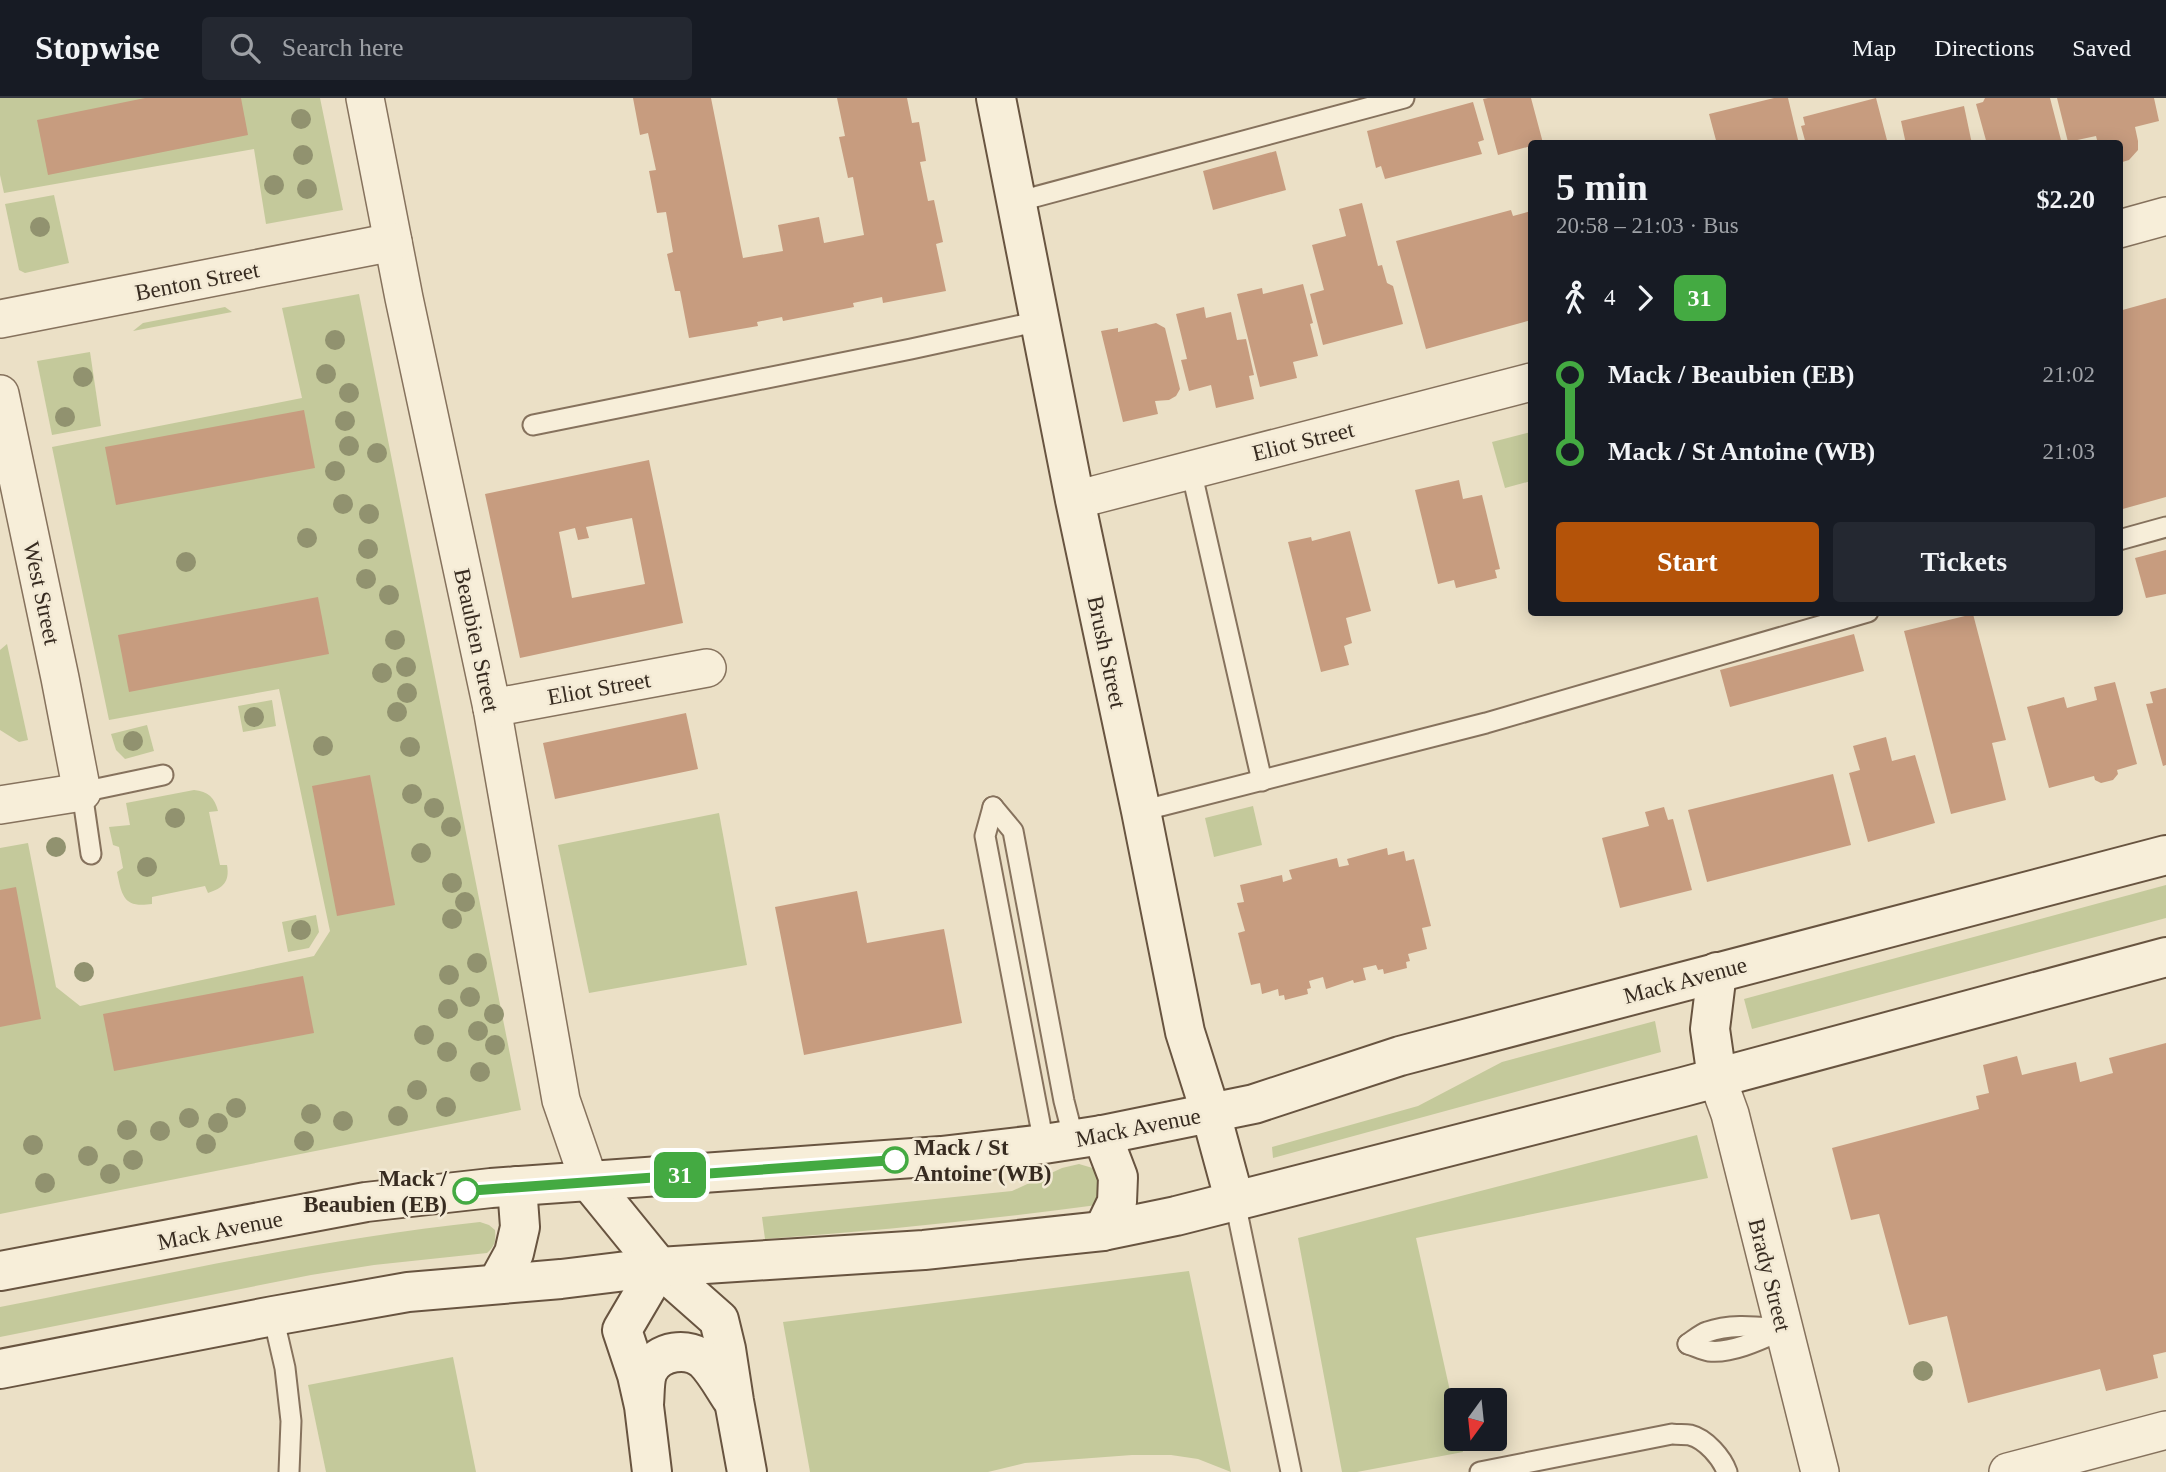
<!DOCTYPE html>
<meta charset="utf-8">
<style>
body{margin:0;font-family:Georgia,serif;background:#242831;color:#f1f3f6;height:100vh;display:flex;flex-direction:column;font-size:26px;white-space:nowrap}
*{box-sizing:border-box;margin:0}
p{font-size:23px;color:#9ea1a6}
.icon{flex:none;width:38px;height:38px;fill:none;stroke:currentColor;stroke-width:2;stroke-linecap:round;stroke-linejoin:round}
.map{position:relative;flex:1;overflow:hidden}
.side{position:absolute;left:1528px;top:42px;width:595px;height:476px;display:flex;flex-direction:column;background:#171b24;border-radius:7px;box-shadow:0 4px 18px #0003}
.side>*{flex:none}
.badge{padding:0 14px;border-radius:10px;font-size:24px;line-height:46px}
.needle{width:46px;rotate:195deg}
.buttons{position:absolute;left:1444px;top:1290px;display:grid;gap:14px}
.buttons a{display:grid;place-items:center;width:63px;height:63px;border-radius:7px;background:#171b24;box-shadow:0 4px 18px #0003;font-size:35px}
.map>.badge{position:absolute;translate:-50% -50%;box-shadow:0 0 0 4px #fff}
.legs{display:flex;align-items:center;gap:10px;height:77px;padding:0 28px;font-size:23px}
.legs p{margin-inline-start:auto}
.head{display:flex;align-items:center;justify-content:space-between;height:119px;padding:0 28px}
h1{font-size:38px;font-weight:600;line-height:52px}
.action{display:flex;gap:14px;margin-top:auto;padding:14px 28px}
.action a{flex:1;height:80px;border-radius:7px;background:#b45309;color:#fff;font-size:28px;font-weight:600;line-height:80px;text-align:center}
.action a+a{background:#242831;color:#f1f3f6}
ul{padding:0 28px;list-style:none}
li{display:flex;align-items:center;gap:24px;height:77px;font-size:26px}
li i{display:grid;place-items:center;width:10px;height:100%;margin:0 9px;background:currentColor}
li i::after{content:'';width:18px;height:18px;margin:-9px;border:5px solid;border-radius:50%;background:#171b24}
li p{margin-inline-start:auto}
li:first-child i{background:linear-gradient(#0000 50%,currentColor 0)}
li:last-child i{background:linear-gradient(currentColor 50%,#0000 0)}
header{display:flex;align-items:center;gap:42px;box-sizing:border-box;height:98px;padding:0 35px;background:#171b24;border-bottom:2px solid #363941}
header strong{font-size:33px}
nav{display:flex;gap:38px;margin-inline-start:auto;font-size:24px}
.search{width:490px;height:63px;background:#242831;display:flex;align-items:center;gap:18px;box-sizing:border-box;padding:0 24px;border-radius:7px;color:#9ea1a6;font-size:26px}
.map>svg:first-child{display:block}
.green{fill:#c4c99b}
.building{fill:#c79c7f;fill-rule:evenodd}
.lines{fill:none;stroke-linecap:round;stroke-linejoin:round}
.lane-casing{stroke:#86725d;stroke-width:23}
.street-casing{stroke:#86725d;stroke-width:40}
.secondary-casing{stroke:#685440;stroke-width:42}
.lane{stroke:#f7eed9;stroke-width:19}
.street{stroke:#f7eed9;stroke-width:37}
.secondary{stroke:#f7eed9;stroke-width:38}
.tree{fill:#91926f}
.line-1-casing{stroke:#fff;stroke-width:16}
.line-1{stroke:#44aa42;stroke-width:10}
.stop-1-dot{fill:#fff;stroke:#44aa42;stroke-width:3.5}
.labels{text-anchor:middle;stroke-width:5;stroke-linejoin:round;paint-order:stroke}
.street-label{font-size:23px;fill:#372b20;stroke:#f3ead5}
.stop-label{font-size:23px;font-weight:bold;fill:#372b20;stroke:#f3ead5;text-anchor:start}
</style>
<header>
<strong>Stopwise</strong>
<div class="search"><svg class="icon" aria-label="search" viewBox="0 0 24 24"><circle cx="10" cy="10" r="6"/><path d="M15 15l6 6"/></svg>Search here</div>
<nav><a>Map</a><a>Directions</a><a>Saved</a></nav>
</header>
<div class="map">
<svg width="2166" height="1374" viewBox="0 0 2166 1374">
<rect width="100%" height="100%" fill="#ebe0c6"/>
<g class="green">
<path d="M 0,0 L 320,0 L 343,112 L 266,126 L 254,51 L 4,95 L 0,77 Z"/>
<path d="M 54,97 L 69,165 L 25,175 L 19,172 L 5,106 Z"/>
<path d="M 359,196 L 521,1012 L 0,1116 L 0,750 L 28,745 L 56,889 L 80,908 L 314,858 L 330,833 L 279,591 L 109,622 L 52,349 L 302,300 L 282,210 Z"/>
<path d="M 225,209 L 232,214 L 133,233 L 143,225 Z"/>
<path d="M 90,254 L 101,328 L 52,337 L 37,263 Z"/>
<path d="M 1531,334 L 1531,383 L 1505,390 L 1492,344 Z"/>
<path d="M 7,546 L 28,642 L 19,644 L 0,632 L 0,552 Z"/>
<path d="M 272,602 L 276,628 L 243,634 L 238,608 Z"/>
<path d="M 147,627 L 154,653 L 125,661 L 116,652 L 111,636 Z"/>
<path d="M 194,692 C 208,693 215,700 218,713 L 209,714 L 220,767 L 227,767 C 230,784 223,790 208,795 L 205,788 L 152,799 L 152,806 C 124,810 122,799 117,774 L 123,770 L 119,749 L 113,747 L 109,729 L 130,727 L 126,705 Z"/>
<path d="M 1253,708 L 1262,747 L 1214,759 L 1205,720 Z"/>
<path d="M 719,715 L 747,867 L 589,895 L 558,747 Z"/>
<path d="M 2166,787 L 2166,820 L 1752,931 L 1744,901 Z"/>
<path d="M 316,817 L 319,834 L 309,850 L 288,854 L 282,824 Z"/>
<path d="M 1655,923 L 1661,954 L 1273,1060 L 1272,1049 L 1418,1008 L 1502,964 Z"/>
<path d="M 1697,1037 L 1708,1080 L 1416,1140 L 1456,1320 L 1456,1340 L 1461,1341 L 1463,1354 L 1357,1374 L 1342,1374 L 1298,1140 Z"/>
<path d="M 1079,1066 L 1096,1071 L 1104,1079 L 1097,1107 C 986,1122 876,1133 765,1141 L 762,1119 L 1012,1093 L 1062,1070 Z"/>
<path d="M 480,1124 L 489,1127 L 495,1132 C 496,1143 495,1148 487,1155 L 374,1167 L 311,1177 L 0,1239 L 0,1209 C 159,1178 319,1141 480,1124 Z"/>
<path d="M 1189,1173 L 1231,1374 L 1198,1361 L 1171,1357 L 1132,1357 L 1025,1365 L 988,1374 L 810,1374 L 783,1224 Z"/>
<path d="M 453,1259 L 476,1374 L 326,1374 L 308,1287 Z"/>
</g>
<g class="building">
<path d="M 145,0 L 241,0 L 248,37 L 48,77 L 37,22 Z"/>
<path d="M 633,0 L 711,0 L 743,160 L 783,153 L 778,127 L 819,119 L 824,145 L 864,137 L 853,79 L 848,80 L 839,39 L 845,38 L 837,0 L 907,0 L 912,25 L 919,24 L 926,63 L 920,64 L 928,103 L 934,102 L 943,144 L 936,146 L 946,193 L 883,205 L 882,199 L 853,205 L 854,209 L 783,223 L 782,219 L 757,224 L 758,228 L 689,240 L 680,193 L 675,193 L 667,156 L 673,154 L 666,114 L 657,115 L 649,73 L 656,72 L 648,35 L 640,37 Z"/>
<path d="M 1488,0 L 1531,0 L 1543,45 L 1531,46 L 1531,48 L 1498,57 L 1483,1 Z"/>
<path d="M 1774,0 L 1788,0 L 1799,46 L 1717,46 L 1709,16 Z"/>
<path d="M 1876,0 L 1888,46 L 1806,46 L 1801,28 L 1805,27 L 1803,19 Z"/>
<path d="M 1985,0 L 2050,0 L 2062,46 L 1987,46 L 1976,6 L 1983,4 Z"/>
<path d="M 2057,0 L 2154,0 L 2159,23 L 2135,29 L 2138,43 L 2138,52 L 2129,62 L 2119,65 L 2119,46 L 2098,46 L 2096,38 L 2068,44 Z"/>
<path d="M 1473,4 L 1484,42 L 1478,44 L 1482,56 L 1385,81 L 1381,68 L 1376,70 L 1367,33 Z"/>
<path d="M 1964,8 L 1972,46 L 1906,46 L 1901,23 Z"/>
<path d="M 1276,53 L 1286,92 L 1213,112 L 1203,73 Z"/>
<path d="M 1362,105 L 1378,168 L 1382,167 L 1387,185 L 1393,188 L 1403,226 L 1323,247 L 1310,196 L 1324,192 L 1312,147 L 1346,138 L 1339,111 Z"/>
<path d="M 1511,112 L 1513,118 L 1531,113 L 1531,222 L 1426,251 L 1396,143 Z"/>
<path d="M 1303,186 L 1313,225 L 1310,226 L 1318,258 L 1293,264 L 1297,280 L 1260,289 L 1237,196 L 1262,190 L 1263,196 Z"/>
<path d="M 2166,200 L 2166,399 L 2119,412 L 2119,213 Z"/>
<path d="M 1204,209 L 1206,220 L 1231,214 L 1237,242 L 1246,241 L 1254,277 L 1249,278 L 1254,301 L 1216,310 L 1211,287 L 1189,293 L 1181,262 L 1187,261 L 1176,216 Z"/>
<path d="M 1156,225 L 1165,230 L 1180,291 L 1176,298 L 1169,302 L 1155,303 L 1158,316 L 1123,324 L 1101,233 L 1118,230 L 1118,234 Z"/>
<path d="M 304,312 L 315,370 L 116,407 L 105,349 Z"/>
<path d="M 649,362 L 683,525 L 520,560 L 485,396 ZM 632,420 L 645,486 L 572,500 L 559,434 L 575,430 L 578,442 L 589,440 L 586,429 Z"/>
<path d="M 1459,382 L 1463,401 L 1482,397 L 1500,471 L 1495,472 L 1497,480 L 1456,490 L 1454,482 L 1438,486 L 1415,392 Z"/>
<path d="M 1350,433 L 1371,513 L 1346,520 L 1352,545 L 1344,548 L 1349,567 L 1321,574 L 1288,444 L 1311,439 L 1312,443 Z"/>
<path d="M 2166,452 L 2166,496 L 2146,500 L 2135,460 Z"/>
<path d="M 318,499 L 329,556 L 129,594 L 118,537 Z"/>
<path d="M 1973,516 L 2006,642 L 1992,645 L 2006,702 L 1951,716 L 1904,533 Z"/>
<path d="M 1854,536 L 1864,573 L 1730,609 L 1720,572 Z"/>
<path d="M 2115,584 L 2137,666 L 2117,672 L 2118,676 L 2113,682 L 2101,685 L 2095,682 L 2094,678 L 2049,690 L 2027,609 L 2064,599 L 2067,610 L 2097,602 L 2094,589 Z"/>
<path d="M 2166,590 L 2166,667 L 2163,668 L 2146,606 L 2153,605 L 2150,594 Z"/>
<path d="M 686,615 L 698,671 L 555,701 L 543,645 Z"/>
<path d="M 1886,639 L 1892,663 L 1915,657 L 1935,725 L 1868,744 L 1849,675 L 1860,672 L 1853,648 Z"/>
<path d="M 1833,676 L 1851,747 L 1707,784 L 1688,712 Z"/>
<path d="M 370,677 L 395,807 L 337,818 L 312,688 Z"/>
<path d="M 1664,709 L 1668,722 L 1673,721 L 1692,792 L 1620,810 L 1602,740 L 1649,728 L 1645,714 Z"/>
<path d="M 1387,750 L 1388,757 L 1404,753 L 1406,763 L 1414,761 L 1431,828 L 1422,830 L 1427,851 L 1408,856 L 1410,863 L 1406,864 L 1407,870 L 1384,876 L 1383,871 L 1378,872 L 1376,867 L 1363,870 L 1366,882 L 1354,885 L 1353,882 L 1326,891 L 1323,879 L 1309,883 L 1311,890 L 1307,891 L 1308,896 L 1285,902 L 1284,897 L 1279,898 L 1278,891 L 1262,896 L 1260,885 L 1251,887 L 1238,835 L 1245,833 L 1237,805 L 1244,804 L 1240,787 L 1282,777 L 1283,784 L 1292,781 L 1289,772 L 1337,760 L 1339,769 L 1349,767 L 1347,761 Z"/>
<path d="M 16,789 L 41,921 L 0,929 L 0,792 Z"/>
<path d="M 857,793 L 867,845 L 944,831 L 962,925 L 804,957 L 775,809 Z"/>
<path d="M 303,878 L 314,935 L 114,973 L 103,916 Z"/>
<path d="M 2166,945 L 2166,1254 L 2153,1257 L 2158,1280 L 2106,1293 L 2100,1271 L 1968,1305 L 1947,1218 L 1909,1227 L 1879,1116 L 1851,1122 L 1832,1050 L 1979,1011 L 1976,998 L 1989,995 L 1983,967 L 2017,958 L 2022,977 L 2076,964 L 2080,984 L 2113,975 L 2109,960 Z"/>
</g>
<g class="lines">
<defs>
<g id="lane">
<path d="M 1016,104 L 1404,0"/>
<path d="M 533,327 L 911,251 L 1040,223"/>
<path d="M 1191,372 L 1262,683"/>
<path d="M 2119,442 L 2166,429"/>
<path d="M 993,709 L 1013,733 L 1064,1003 L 1074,1042"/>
<path d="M 993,709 L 985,738 L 1044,1046"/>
<path d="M 1141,713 L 1486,625 L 1868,514"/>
<path d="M 91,756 L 82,694 L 163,677"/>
<path d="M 1235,1104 L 1291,1374"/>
<path d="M 273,1218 L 285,1270 L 291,1323 L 289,1374"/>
<path d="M 1688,1246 C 1695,1248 1702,1252 1709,1253 C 1732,1256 1764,1240 1784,1231"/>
<path d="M 1688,1246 C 1694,1242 1701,1236 1707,1234 C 1731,1225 1758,1229 1783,1231"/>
<path d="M 1480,1374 L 1672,1336 C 1678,1337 1685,1336 1690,1337 C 1706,1341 1722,1360 1727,1374"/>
</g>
<g id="street">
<path d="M 365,0 L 404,200 L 492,610 L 561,1002 L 589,1083"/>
<path d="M 2119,131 L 2166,118"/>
<path d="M 0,221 L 393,144"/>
<path d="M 0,296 L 60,580 L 82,694 L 0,707"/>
<path d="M 1075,402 L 1531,284"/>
<path d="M 492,610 L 707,570"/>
<path d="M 1717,980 L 1730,1016 L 1820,1374"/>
<path d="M 2008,1374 L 2166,1332"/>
</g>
<g id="secondary">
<path d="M 996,0 L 1075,402 L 1141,713 L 1185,934 L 1211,1016 L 1235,1104"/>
<path d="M 1717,874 L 1710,931 L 1717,980"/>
<path d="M 1102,1037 L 1118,1079 L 1117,1104 L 1103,1133"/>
<path d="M 589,1083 L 659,1169 L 719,1222 L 726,1251 L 734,1303 L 747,1374"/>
<path d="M 0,1173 L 366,1104 L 491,1090 L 941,1058 L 1044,1046 L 1102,1037 L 1254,1006 L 1400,958 L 2166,757"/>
<path d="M 497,1186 L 514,1155 L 520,1129 L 517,1088"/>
<path d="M 0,1271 L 273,1218 L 408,1194 L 561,1181 L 659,1169 L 924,1152 L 1103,1133 L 1176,1118 L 1683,989 L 2166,859"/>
<path d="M 644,1306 C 645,1297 644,1282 648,1273 C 658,1252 689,1248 705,1263 C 715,1273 723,1288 731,1300"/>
<path d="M 652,1374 L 644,1308 L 637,1277 L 622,1232 L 659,1169"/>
</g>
</defs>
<use href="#lane" class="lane-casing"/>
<use href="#street" class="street-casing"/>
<use href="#secondary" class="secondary-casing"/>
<use href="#lane" class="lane"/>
<use href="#street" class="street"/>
<use href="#secondary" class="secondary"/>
</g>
<g class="tree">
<circle cx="301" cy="21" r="10"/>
<circle cx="303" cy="57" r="10"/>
<circle cx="274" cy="87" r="10"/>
<circle cx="307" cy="91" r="10"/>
<circle cx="40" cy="129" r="10"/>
<circle cx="335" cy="242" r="10"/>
<circle cx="326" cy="276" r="10"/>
<circle cx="83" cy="279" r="10"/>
<circle cx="349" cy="295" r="10"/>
<circle cx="65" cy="319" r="10"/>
<circle cx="345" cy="323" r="10"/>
<circle cx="349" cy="348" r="10"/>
<circle cx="377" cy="355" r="10"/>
<circle cx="335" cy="373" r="10"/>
<circle cx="343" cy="406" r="10"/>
<circle cx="369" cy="416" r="10"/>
<circle cx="307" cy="440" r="10"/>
<circle cx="368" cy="451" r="10"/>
<circle cx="186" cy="464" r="10"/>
<circle cx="366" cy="481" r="10"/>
<circle cx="389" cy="497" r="10"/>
<circle cx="395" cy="542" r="10"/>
<circle cx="406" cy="569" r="10"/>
<circle cx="382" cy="575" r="10"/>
<circle cx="407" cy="595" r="10"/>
<circle cx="397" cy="614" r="10"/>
<circle cx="254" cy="619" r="10"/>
<circle cx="133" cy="643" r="10"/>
<circle cx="323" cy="648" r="10"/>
<circle cx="410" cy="649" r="10"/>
<circle cx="412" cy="696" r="10"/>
<circle cx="434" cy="710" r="10"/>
<circle cx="175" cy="720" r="10"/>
<circle cx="451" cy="729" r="10"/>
<circle cx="56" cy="749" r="10"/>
<circle cx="421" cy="755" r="10"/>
<circle cx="147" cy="769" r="10"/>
<circle cx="452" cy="785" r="10"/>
<circle cx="465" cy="804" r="10"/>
<circle cx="452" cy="821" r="10"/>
<circle cx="301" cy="832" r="10"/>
<circle cx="477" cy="865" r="10"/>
<circle cx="84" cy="874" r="10"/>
<circle cx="449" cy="877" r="10"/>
<circle cx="470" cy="899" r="10"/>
<circle cx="448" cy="911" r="10"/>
<circle cx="494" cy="916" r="10"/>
<circle cx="478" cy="933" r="10"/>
<circle cx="424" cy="937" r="10"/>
<circle cx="495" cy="947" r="10"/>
<circle cx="447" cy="954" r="10"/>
<circle cx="480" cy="974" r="10"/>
<circle cx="417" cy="992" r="10"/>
<circle cx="446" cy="1009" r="10"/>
<circle cx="236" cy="1010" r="10"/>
<circle cx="311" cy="1016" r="10"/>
<circle cx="398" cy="1018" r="10"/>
<circle cx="189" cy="1020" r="10"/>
<circle cx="343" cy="1023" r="10"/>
<circle cx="218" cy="1025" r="10"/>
<circle cx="127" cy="1032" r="10"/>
<circle cx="160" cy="1033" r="10"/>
<circle cx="304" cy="1043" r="10"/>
<circle cx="206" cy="1046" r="10"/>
<circle cx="33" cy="1047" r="10"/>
<circle cx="88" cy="1058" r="10"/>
<circle cx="133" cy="1062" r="10"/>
<circle cx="110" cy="1076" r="10"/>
<circle cx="45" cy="1085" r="10"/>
<circle cx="1923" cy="1273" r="10"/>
</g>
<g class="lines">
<defs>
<path id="line-1" d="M 466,1093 L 895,1062"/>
</defs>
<use href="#line-1" class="line-1-casing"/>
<use href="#line-1" class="line-1"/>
</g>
<g class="stop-1-dot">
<circle cx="895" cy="1062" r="12"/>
<circle cx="466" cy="1093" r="12"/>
</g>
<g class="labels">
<g class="street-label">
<text transform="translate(197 183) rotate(-11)" y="8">Benton Street</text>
<text transform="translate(1303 343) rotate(-14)" y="8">Eliot Street</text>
<text transform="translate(42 495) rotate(78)" y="8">West Street</text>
<text transform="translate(477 542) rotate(78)" y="8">Beaubien Street</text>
<text transform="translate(1107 554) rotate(78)" y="8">Brush Street</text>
<text transform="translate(599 590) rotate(-10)" y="8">Eliot Street</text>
<text transform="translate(1685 882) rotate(-15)" y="8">Mack Avenue</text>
<text transform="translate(1138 1029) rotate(-11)" y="8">Mack Avenue</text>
<text transform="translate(220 1132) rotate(-11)" y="8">Mack Avenue</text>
<text transform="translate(1770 1177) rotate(76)" y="8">Brady Street</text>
</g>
<g class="stop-label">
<text x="914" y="1057">Mack / St<tspan x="914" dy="26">Antoine (WB)</tspan></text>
<text x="447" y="1088" text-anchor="end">Mack /<tspan x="447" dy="26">Beaubien (EB)</tspan></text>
</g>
</g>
</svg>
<div class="buttons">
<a><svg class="needle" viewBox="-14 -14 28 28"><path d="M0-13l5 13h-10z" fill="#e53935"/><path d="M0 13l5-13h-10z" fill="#9ea1a6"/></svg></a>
</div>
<b class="badge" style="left:680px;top:1077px;background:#44aa42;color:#fff">31</b>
<section class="side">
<div class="head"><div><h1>5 min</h1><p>20:58 – 21:03 · Bus</p></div><b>$2.20</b></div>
<div class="legs"><svg class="icon" aria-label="walk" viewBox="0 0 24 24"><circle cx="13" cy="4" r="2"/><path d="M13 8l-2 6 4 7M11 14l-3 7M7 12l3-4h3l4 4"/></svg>4<svg class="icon" aria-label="forward" viewBox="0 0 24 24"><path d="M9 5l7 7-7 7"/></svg><b class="badge" style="background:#44aa42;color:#fff">31</b></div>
<ul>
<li><i style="color:#44aa42"></i><b>Mack / Beaubien (EB)</b><p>21:02</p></li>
<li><i style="color:#44aa42"></i><b>Mack / St Antoine (WB)</b><p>21:03</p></li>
</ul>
<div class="action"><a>Start</a><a>Tickets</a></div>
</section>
</div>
